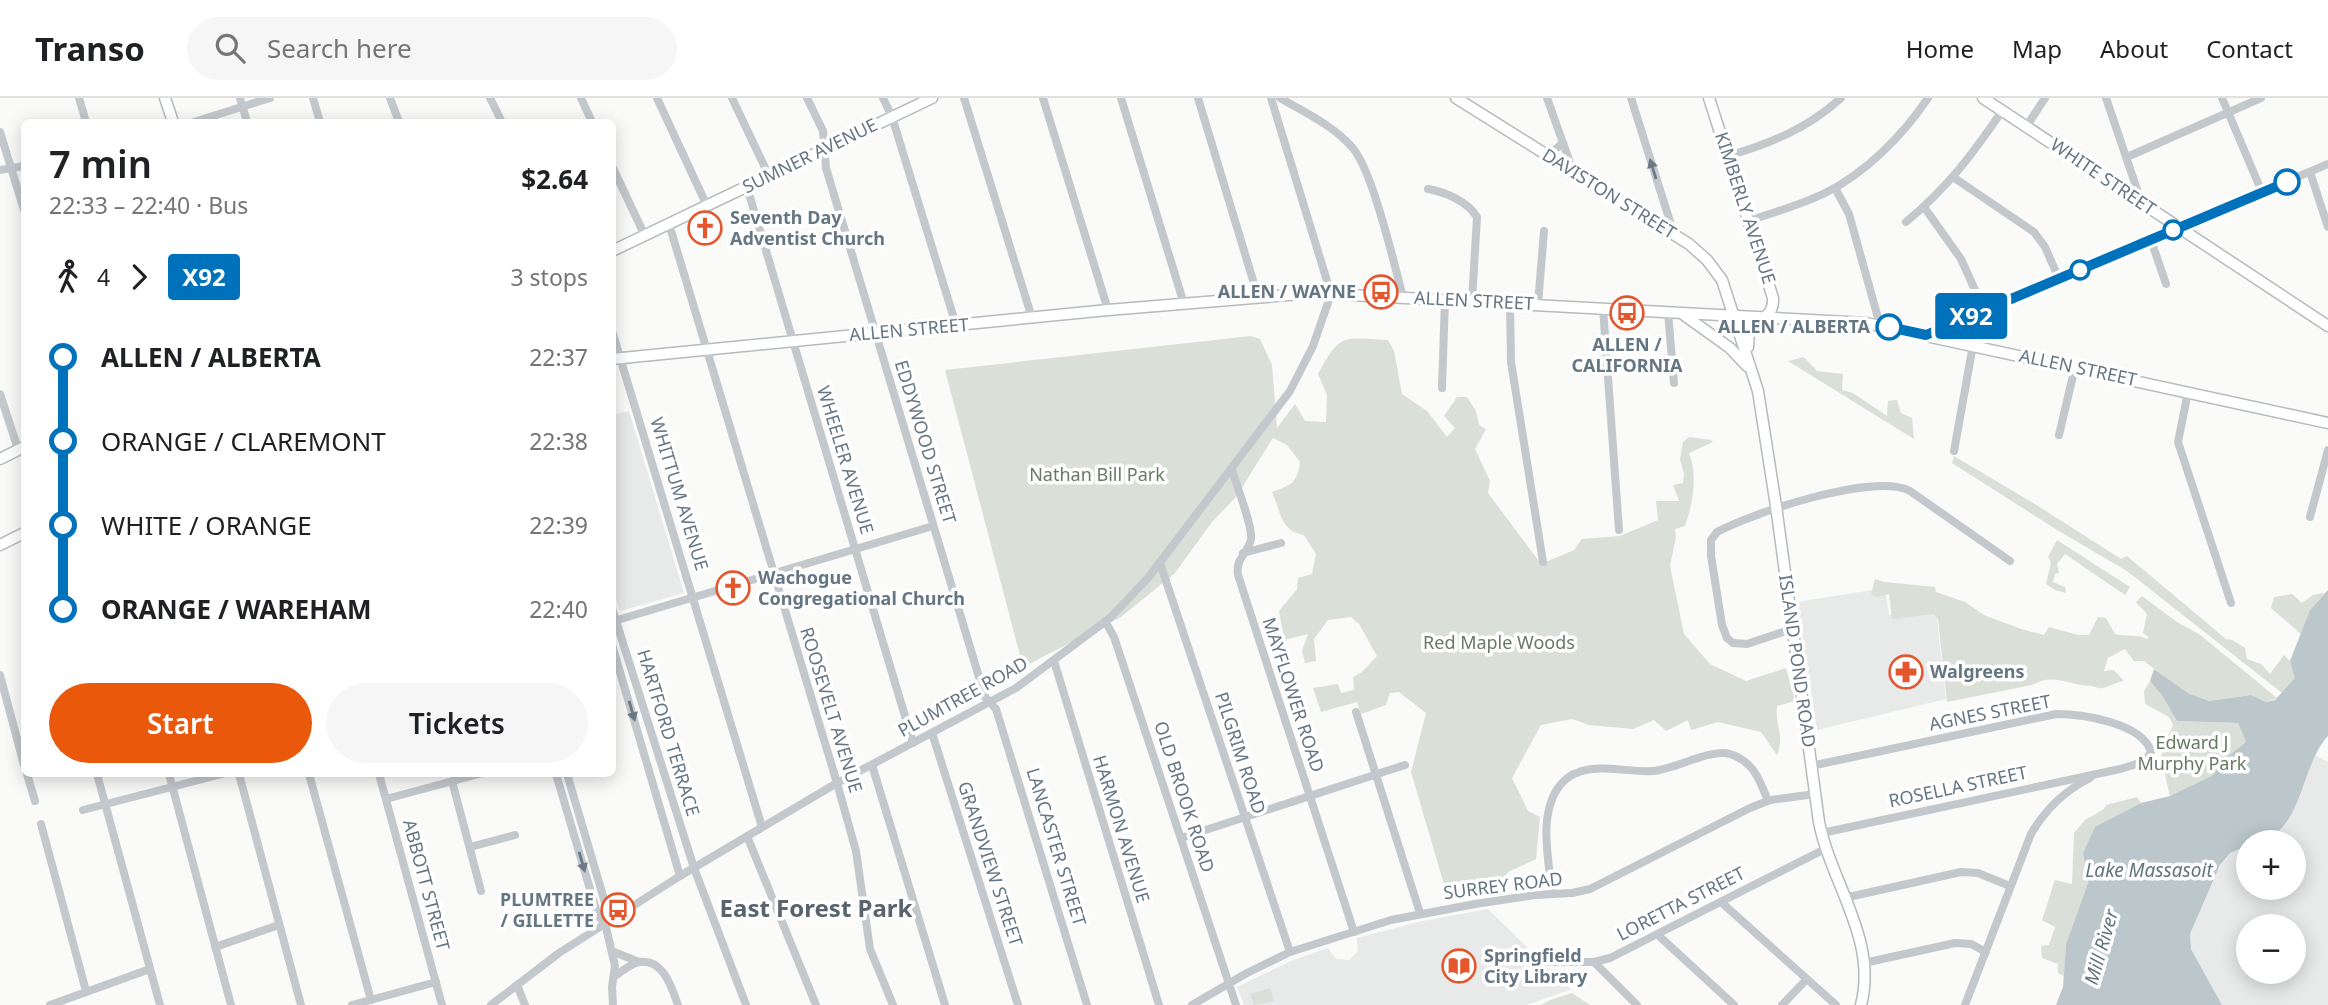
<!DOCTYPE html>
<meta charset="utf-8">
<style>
body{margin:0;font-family:"Noto Sans",sans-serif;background:#f6f6f6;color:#202124;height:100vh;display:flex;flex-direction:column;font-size:26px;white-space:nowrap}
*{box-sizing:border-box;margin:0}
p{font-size:23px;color:#757577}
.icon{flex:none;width:38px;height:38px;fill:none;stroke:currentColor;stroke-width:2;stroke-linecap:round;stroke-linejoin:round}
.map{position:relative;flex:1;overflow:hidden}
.drawer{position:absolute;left:21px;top:21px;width:595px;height:658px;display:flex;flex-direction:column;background:#fff;border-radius:10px;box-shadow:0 4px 18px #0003}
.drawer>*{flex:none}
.badge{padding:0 14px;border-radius:5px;font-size:24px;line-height:46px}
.tools{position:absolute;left:2236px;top:732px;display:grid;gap:14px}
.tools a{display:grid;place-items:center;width:70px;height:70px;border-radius:50%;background:#fff;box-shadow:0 4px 18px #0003;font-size:35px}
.map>.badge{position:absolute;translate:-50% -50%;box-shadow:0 0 0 4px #fff}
.legs{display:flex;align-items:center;gap:10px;height:77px;padding:0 28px;font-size:23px}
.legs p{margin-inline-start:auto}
.overview{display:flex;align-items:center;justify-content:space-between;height:119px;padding:0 28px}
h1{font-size:38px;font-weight:600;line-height:52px}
.button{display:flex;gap:14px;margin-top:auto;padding:14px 28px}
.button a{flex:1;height:80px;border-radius:42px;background:#ea580c;color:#fff;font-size:28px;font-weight:600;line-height:80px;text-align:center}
.button a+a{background:#f6f6f6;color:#202124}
ul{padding:0 28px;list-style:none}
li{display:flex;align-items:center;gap:24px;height:84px;font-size:26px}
li i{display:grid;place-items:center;width:10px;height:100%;margin:0 9px;background:currentColor}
li i::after{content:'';width:18px;height:18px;margin:-9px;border:5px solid;border-radius:50%;background:#fff}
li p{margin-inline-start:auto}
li:first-child i{background:linear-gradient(#0000 50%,currentColor 0)}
li:last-child i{background:linear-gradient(currentColor 50%,#0000 0)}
header{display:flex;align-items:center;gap:42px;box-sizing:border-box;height:98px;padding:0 35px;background:#fff;border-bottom:2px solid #e0e0e0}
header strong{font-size:33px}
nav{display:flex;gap:38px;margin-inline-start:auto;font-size:24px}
.search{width:490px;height:63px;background:#f6f6f6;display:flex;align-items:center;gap:18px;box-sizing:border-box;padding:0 24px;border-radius:38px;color:#757577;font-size:26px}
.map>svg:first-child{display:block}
.built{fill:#e8e9e9;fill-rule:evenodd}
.green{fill:#dadfd7}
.water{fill:#bbc7cb}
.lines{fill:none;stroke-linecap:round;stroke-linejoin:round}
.major-casing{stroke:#b5babe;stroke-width:13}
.minor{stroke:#c3c8cc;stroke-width:8}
.major{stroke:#fff;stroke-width:10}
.oneway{fill:#6a7a87}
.line-1-casing{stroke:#fff;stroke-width:16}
.line-1{stroke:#0072bc;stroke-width:10}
.stop-1-dot{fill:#fff;stroke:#0072bc;stroke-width:3.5}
.labels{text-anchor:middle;stroke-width:7;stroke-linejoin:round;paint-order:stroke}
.street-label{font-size:18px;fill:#657683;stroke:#fff}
.poi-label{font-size:18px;font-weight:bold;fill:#657683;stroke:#fff;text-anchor:start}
.stop-label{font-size:18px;font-weight:bold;fill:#657683;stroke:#fff;text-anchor:end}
.park-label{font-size:18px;fill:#687a64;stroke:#fff}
.water-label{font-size:19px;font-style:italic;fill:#60757c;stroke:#fff}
.district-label{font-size:24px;font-weight:bold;fill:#57646e;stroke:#fff}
</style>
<header>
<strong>Transo</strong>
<div class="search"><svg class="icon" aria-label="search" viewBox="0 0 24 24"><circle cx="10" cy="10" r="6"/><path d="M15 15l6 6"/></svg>Search here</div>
<nav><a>Home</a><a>Map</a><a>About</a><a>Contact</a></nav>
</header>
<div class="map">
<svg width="2328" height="907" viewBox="0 0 2328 907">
<rect width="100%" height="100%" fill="#fafaf8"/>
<g class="built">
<path d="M 629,313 L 684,495 L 620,513 L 612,489 L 612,317 Z"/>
<path d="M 1885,490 L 1889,517 L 1936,514 L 1946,601 L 1817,632 L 1797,504 Z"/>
<path d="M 2315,657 L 2328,664 L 2328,907 L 2222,907 L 2191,851 L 2190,836 L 2220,768 L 2230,755 L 2249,747 L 2249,789 L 2294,789 L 2294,744 L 2259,744 L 2273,739 L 2296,706 ZM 2249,828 L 2294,828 L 2294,873 L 2249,873 Z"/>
<path d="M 1488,811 L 1548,870 L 1568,887 L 1570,892 L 1526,907 L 1244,907 L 1237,889 L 1291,863 L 1328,850 L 1336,861 L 1349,862 L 1358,853 L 1357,840 L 1422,823 Z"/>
</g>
<g class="green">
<path d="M 1251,238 L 1260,241 L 1272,267 L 1277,330 L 1295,306 L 1305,323 L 1326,324 L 1327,297 L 1318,276 C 1341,234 1342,240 1388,242 L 1394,253 L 1402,296 L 1427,313 L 1447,339 L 1455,330 L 1444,318 L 1457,299 L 1467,299 L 1476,313 L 1479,327 L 1486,331 L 1475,351 L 1490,383 L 1488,395 L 1541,466 L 1574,452 L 1582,441 L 1620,438 L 1658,422 L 1656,403 L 1679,403 L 1673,387 L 1683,385 L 1684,376 L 1680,361 L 1683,344 L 1689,339 L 1711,342 L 1713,344 L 1689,355 C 1698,377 1693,405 1685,428 L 1675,431 L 1676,439 L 1670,468 L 1684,536 L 1710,566 L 1746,583 L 1786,570 L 1795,603 L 1777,608 C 1775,629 1785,637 1777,657 L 1761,634 L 1718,624 L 1691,632 L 1688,622 L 1666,633 L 1654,622 L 1633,631 L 1589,627 L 1572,621 L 1541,627 L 1512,680 L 1528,713 L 1540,719 L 1536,761 L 1508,774 L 1495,792 L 1448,800 L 1411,674 L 1426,615 L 1399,594 L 1390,595 L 1386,607 L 1361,616 L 1357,604 L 1321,614 L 1313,590 L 1338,586 L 1341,595 L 1354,592 L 1353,579 L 1362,574 L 1377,558 L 1359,526 L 1351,519 L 1328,522 L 1314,541 L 1316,563 L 1305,565 L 1302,553 L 1308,536 L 1284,542 L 1279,513 L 1297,491 L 1298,480 L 1312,476 L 1316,456 L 1304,437 C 1280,433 1281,414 1272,394 C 1291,387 1297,386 1300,364 L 1287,347 L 1273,340 L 1236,399 L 1212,424 L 1175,475 L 1121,519 L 1023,569 L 945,272 Z"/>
<path d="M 1804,259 L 1817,273 L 1843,276 L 1842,292 L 1853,295 L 1887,318 L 1888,303 L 1897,302 L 1901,315 L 1912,320 L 1914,341 L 1788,263 Z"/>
<path d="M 1954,358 L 2035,406 L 2121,461 L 2127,458 L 2226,541 L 2232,542 L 2245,550 L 2247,561 L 2261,566 L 2270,576 L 2284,557 L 2290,563 L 2296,580 L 2282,595 L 2127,473 L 2057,432 L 1952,365 Z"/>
<path d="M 2057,442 L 2130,489 L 2125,497 L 2065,456 L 2057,466 L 2059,475 L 2055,476 L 2053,484 L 2065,489 L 2066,495 L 2055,492 L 2046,486 L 2051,464 L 2048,459 Z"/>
<path d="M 1875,481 L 1884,484 L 1935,489 L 1936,494 L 1965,504 L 1984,517 L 2021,531 L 2044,537 L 2049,529 L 2078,537 L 2089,537 L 2098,519 L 2106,520 L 2115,536 C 2126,539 2137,536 2147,541 L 2149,539 L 2143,535 L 2147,516 L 2136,504 L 2142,498 L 2177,524 L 2199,536 L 2277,600 L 2266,604 L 2251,597 L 2209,603 L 2189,597 L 2144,563 L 2134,563 L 2125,551 L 2108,560 L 2104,573 L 2114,572 L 2124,583 C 2116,584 2110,588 2103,590 C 2099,591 2096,589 2092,588 C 2070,588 2053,574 2032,587 L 1947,604 L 1938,522 L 1934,516 L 1892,521 L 1889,496 L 1876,499 L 1871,496 Z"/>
<path d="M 2325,495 L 2310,512 L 2301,536 L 2271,510 L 2274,499 L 2292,496 L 2302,505 L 2313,497 Z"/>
<path d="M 2150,583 L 2163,599 L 2177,623 L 2238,625 L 2246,644 L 2222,663 L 2209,683 L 2170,698 L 2161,660 L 2163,648 L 2173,627 L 2169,619 L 2145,606 L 2144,593 Z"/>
<path d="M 2137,699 L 2141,705 L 2096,729 L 2083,755 L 2088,785 L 2066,846 L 2064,878 L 2058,875 L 2058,866 L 2042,860 L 2041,848 L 2049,847 L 2055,829 L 2042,822 L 2055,782 L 2072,786 L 2074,735 L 2085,722 L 2104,711 L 2106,707 Z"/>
<path d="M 1270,890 L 1274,903 L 1254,907 L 1250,896 Z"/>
<path d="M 1572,895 L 1590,907 L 1541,907 L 1550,902 Z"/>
</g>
<path class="water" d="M 2328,492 L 2328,638 C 2299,668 2303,744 2249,744 L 2249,747 L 2230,755 L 2220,767 L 2190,836 L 2191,851 L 2222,907 L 2056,907 L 2063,889 L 2066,846 L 2088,785 L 2083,755 L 2095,729 L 2141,705 L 2170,698 L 2212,678 L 2222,663 L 2246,644 L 2238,625 L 2177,623 L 2163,599 L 2150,583 L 2154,571 L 2189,596 L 2209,603 L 2251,597 L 2266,604 L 2275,602 L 2295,580 L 2290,563 L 2310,512 Z"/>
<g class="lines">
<defs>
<g id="major">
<path d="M 165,0 L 173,24"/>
<path d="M 1456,0 L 1689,146 L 1707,162 L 1722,182 L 1758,293 L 1776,408 L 1819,724 C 1831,785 1878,842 1861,907"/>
<path d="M 1709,0 L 1773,200 C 1774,219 1760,220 1749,231 L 1748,249"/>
<path d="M 1983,0 L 2328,228"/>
<path d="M 612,153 L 932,0"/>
<path d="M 1684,217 L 1730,250 L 1747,268"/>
<path d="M 612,261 L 1108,212 L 1313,195 L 1866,225 L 2328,325"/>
<path d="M 0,361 L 24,349"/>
<path d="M 0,447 L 24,435"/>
</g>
</defs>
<use href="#major" class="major-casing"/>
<g class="minor">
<path d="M 79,0 L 86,24"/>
<path d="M 240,0 L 247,24"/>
<path d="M 313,0 L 320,24"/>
<path d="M 390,0 L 399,24"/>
<path d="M 490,0 L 502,24"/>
<path d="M 581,0 L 592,24"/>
<path d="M 657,0 L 707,108"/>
<path d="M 732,0 L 769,78"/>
<path d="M 807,0 L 823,33 L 826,70 L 985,599 L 996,611 L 1087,907"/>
<path d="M 883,0 L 892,19 L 956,227"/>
<path d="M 964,0 L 1032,220"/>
<path d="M 1043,0 L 1108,212"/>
<path d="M 1121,0 L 1184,206"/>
<path d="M 1198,0 L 1258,199"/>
<path d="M 1280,0 C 1304,14 1332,27 1351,48 C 1372,69 1394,166 1403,199"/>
<path d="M 1547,0 L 1573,73"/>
<path d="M 1631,0 L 1674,136"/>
<path d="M 2106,0 L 2142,106"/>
<path d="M 2222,0 L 2262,94"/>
<path d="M 194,24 L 270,0"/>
<path d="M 2026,29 L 2045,0"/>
<path d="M 0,34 L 24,112"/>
<path d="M 1547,58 L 1563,45"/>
<path d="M 1728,58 C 1771,45 1807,31 1841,0"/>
<path d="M 2127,59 L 2261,0"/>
<path d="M 612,68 L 645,138"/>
<path d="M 0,72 L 24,68"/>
<path d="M 2310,74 L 2328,129"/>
<path d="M 1953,79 L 2034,134 L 2045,149 L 2059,181"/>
<path d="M 747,89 L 913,645"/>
<path d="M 1835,90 L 1849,116 L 1880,227"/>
<path d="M 1428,91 C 1445,94 1467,103 1477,119 L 1472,203"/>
<path d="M 1924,109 L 1961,161 L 1984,212"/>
<path d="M 1749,123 C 1774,114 1801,107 1825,95 C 1866,75 1903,37 1928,0"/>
<path d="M 1906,124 C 1947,90 1972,57 2002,13"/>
<path d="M 669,126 L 837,685 L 856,753 L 870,851 L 893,907"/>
<path d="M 2151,142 L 2166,186"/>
<path d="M 1510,205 L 1511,264 L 1543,464"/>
<path d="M 1538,206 L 1544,133"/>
<path d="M 1603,210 L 1619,432"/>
<path d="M 1668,214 L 1674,285"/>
<path d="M 612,233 L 762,729"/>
<path d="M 1926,237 L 2328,66"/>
<path d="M 1442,290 L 1445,201"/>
<path d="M 2188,294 L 2178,344 L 2231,505"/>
<path d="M 0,296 L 18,351"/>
<path d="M 2059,337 L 2075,269"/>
<path d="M 1954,353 L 1973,247"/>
<path d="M 1232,372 C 1236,386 1253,429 1251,441 C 1248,456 1235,460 1238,477 L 1354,834"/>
<path d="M 2310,419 L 2328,352"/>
<path d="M 1243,455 L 1281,445"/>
<path d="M 1160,465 L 1290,854"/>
<path d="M 612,510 L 694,770 L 746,907"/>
<path d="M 614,523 L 933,428"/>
<path d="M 1105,523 L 1114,539 L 1236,907"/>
<path d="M 1792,531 L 1747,546 L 1733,545 L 1727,540 L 1722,527 L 1711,458 L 1711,442 L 1717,434 C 1752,415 1874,374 1910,393 L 2010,463"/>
<path d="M 612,547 L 680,778"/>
<path d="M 1054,563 L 1159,907"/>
<path d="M 0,577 L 24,667"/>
<path d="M 1356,614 L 1420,815"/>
<path d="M 932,635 L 1018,907"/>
<path d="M 872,667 L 945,907"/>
<path d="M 1811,668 L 2056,616 C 2082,616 2143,625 2151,654 C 2146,665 2130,668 2120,671 L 1822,735"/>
<path d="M 27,676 L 35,703"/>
<path d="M 97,676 L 160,907"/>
<path d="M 169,676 L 231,907"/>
<path d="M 239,676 L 301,907"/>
<path d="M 309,676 L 371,902"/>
<path d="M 379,676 L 442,907"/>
<path d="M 556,676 L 598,818 L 605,825"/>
<path d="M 567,676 L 606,808 L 605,825 L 615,868 L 612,889 L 613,907"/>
<path d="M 452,683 L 481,793"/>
<path d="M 386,701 L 479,676"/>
<path d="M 83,712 L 222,676"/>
<path d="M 41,726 L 86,893"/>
<path d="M 747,738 L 816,907"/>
<path d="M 1181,740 L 1405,667"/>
<path d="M 470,749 L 515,737"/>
<path d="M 1552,795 C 1549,762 1537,715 1561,686 C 1583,660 1623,675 1653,673 C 1676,671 1711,650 1730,656 C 1753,663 1760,682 1768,703"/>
<path d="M 1844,800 L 1961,774 L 1978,775 L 2010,788"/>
<path d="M 1721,804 L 1836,907"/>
<path d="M 1658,837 L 1734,907"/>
<path d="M 215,849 L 279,827"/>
<path d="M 614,854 L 639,864"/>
<path d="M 1544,864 L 1594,864 L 1610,860 L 1825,751"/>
<path d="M 1594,864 L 1637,907"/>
<path d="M 1864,865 L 1955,845 L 1971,846 L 1986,854"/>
<path d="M 615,878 C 621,874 632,865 639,864 C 664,860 672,891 678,907"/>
<path d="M 517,887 L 525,907"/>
<path d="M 50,907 L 150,871"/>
<path d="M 352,907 L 436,884"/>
<path d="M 491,907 L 559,855 L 680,778 L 837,685 L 1016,590 L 1110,520 L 1148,480 L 1290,293 L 1313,248 L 1331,196 L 1271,0"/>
<path d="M 1192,907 L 1247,875 L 1290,854 L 1391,822 L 1475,806 L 1535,797 L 1572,795 L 1590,791 L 1750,710 L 1770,702 L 1815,696"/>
<path d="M 1782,907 L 1806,882"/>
<path d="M 1965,907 L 2031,736 C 2045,712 2064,693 2090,680"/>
</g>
<use href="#major" class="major"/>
</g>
<defs><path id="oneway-solid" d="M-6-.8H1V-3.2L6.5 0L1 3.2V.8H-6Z" transform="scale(1.75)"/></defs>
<g class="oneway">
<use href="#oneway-solid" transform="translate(1653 71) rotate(-107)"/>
<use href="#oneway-solid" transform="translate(632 613) rotate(74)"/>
<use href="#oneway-solid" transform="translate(582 764) rotate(74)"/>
</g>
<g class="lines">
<defs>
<path id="line-1" d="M 1889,229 L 1926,237 L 2287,84"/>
</defs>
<use href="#line-1" class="line-1-casing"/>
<use href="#line-1" class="line-1"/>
</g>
<defs>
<symbol id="church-ring" viewBox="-11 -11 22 22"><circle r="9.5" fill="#fff" stroke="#e4572e" stroke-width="1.5"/><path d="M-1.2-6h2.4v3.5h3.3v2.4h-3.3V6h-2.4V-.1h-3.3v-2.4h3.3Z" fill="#e4572e"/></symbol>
<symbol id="bus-ring" viewBox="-11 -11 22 22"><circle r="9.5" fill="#fff" stroke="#e4572e" stroke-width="1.5"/><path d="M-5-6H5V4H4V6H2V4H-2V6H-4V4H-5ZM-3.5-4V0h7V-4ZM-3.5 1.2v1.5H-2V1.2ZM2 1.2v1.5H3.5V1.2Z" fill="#e4572e"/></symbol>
<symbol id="pharmacy-ring" viewBox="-11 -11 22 22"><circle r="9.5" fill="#fff" stroke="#e4572e" stroke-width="1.5"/><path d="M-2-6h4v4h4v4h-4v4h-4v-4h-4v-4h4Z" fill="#e4572e"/></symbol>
<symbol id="library-ring" viewBox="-11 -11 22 22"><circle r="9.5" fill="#fff" stroke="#e4572e" stroke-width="1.5"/><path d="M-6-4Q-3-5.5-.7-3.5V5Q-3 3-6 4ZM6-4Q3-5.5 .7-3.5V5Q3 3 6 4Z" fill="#e4572e"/></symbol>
</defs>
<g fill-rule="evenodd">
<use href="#church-ring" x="686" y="111" width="38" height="38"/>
<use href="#bus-ring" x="1362" y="175" width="38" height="38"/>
<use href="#bus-ring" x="1608" y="196" width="38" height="38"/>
<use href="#church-ring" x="714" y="471" width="38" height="38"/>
<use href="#pharmacy-ring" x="1887" y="555" width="38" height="38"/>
<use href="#bus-ring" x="599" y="793" width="38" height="38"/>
<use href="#library-ring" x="1440" y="849" width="38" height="38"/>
</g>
<g class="stop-1-dot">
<circle cx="2287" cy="84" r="12"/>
<circle cx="2173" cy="132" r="9"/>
<circle cx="2080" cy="172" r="9"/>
<circle cx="1889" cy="229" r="12"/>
</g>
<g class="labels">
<g class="street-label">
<text transform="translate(810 58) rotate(-26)" y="6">SUMNER AVENUE</text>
<text transform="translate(2103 79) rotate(34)" y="6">WHITE STREET</text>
<text transform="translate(1609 96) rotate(32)" y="6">DAVISTON STREET</text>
<text transform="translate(1745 110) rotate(72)" y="6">KIMBERLY AVENUE</text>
<text transform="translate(1474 203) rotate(3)" y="6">ALLEN STREET</text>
<text transform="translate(909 232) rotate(-5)" y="6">ALLEN STREET</text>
<text transform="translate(2078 270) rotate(12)" y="6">ALLEN STREET</text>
<text transform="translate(925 344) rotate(73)" y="6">EDDYWOOD STREET</text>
<text transform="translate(845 362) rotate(73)" y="6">WHEELER AVENUE</text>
<text transform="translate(679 396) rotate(73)" y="6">WHITTUM AVENUE</text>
<text transform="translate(1797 563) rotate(82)" y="6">ISLAND POND ROAD</text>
<text transform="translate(1293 597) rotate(72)" y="6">MAYFLOWER ROAD</text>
<text transform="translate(963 599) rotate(-29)" y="6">PLUMTREE ROAD</text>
<text transform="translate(831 612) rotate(73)" y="6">ROOSEVELT AVENUE</text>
<text transform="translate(1990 615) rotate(-11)" y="6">AGNES STREET</text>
<text transform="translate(668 635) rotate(73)" y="6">HARTFORD TERRACE</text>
<text transform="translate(1240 655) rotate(72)" y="6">PILGRIM ROAD</text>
<text transform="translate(1958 689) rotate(-12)" y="6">ROSELLA STREET</text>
<text transform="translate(1184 699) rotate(72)" y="6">OLD BROOK ROAD</text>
<text transform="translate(1121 731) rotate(73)" y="6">HARMON AVENUE</text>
<text transform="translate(1056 749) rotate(73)" y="6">LANCASTER STREET</text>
<text transform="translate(990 766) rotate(72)" y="6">GRANDVIEW STREET</text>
<text transform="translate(426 787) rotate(75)" y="6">ABBOTT STREET</text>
<text transform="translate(1503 788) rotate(-7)" y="6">SURREY ROAD</text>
<text transform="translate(1681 806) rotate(-27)" y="6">LORETTA STREET</text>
</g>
<g class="poi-label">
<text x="730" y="126">Seventh Day<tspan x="730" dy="21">Adventist Church</tspan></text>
<text x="1356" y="200" text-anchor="end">ALLEN / WAYNE</text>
<text x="1627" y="253" text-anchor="middle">ALLEN /<tspan x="1627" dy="21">CALIFORNIA</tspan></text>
<text x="758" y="486">Wachogue<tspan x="758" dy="21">Congregational Church</tspan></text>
<text x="1930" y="580">Walgreens</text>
<text x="594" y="808" text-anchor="end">PLUMTREE<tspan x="594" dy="21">/ GILLETTE</tspan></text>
<text x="1484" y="864">Springfield<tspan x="1484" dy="21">City Library</tspan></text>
</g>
<g class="stop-label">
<text x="1870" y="235">ALLEN / ALBERTA</text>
</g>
<g class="park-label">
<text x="1097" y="383">Nathan Bill Park</text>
<text x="1499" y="551">Red Maple Woods</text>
<text x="2192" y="651">Edward J<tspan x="2192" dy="21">Murphy Park</tspan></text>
</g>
<g class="water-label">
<text x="2149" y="779">Lake Massasoit</text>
<text transform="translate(2101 849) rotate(-74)" y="7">Mill River</text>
</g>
<g class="district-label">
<text x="816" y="819">East Forest Park</text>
</g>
</g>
</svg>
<div class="tools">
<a>+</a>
<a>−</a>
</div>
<b class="badge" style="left:1971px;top:218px;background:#0072bc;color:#fff">X92</b>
<section class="drawer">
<div class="overview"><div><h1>7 min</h1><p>22:33 – 22:40 · Bus</p></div><b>$2.64</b></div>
<div class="legs"><svg class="icon" aria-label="walk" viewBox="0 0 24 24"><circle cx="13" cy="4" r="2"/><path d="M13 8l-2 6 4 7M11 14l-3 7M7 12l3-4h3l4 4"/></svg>4<svg class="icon" aria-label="forward" viewBox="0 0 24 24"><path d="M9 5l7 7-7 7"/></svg><b class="badge" style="background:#0072bc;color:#fff">X92</b><p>3 stops</p></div>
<ul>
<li><i style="color:#0072bc"></i><b>ALLEN / ALBERTA</b><p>22:37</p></li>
<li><i style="color:#0072bc"></i><span>ORANGE / CLAREMONT</span><p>22:38</p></li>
<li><i style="color:#0072bc"></i><span>WHITE / ORANGE</span><p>22:39</p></li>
<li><i style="color:#0072bc"></i><b>ORANGE / WAREHAM</b><p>22:40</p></li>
</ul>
<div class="button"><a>Start</a><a>Tickets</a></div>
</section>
</div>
